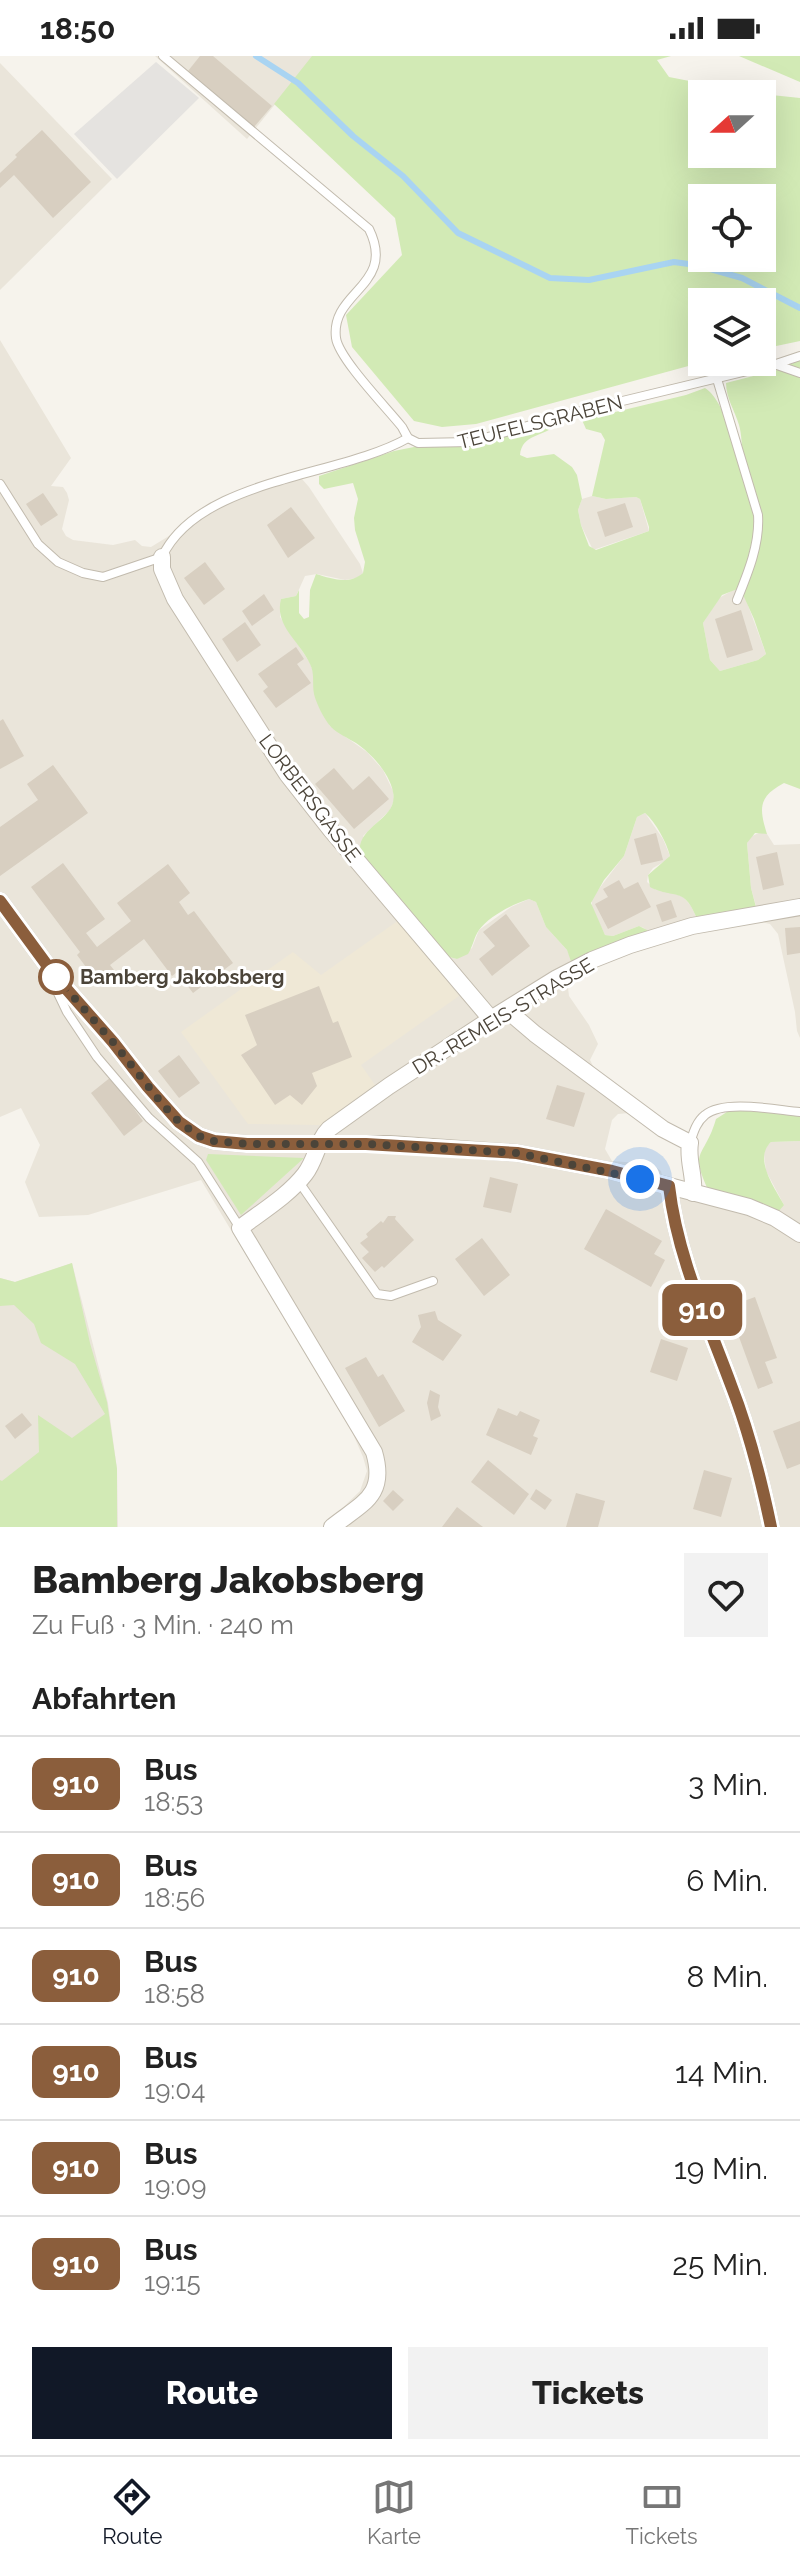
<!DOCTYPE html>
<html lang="de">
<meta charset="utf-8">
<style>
body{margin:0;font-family:Raleway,sans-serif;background:#f2f2f2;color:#222;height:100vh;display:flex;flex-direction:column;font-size:30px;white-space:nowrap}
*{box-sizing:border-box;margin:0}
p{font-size:26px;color:#767676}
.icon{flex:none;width:44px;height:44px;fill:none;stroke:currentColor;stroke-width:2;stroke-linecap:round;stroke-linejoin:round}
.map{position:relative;height:1471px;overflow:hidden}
.drawer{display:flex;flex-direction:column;background:#fff;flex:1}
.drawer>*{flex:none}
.badge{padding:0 16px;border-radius:12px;font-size:28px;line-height:52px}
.needle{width:52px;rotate:249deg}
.tools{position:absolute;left:688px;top:24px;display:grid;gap:16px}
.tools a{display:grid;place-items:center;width:88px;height:88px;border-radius:0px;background:#fff;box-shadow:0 8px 32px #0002;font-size:40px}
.you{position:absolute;width:40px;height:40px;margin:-20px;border:6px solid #fff;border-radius:50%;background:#1a73e8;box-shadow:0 0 0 12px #1a73e833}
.map>.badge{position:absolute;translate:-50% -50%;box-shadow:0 0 0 4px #fff}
h2{padding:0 32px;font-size:30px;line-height:72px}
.round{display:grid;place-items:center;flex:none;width:84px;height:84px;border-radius:0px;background:#f2f2f2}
.headline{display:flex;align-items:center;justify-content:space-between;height:136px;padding:0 32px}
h1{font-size:38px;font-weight:800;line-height:60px}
.action{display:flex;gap:16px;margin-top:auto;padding:16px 32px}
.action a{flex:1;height:92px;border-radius:0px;background:#111827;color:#fff;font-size:32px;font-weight:800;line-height:92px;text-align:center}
.action a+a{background:#f2f2f2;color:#222}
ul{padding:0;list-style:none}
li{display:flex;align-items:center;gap:24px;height:96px;padding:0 32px;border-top:2px solid #e0e0e0}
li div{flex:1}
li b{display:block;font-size:30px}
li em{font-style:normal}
li .badge{min-width:88px;font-weight:700;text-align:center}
.status{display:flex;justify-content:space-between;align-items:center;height:56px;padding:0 40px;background:#fff;direction:ltr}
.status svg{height:22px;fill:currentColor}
.menu{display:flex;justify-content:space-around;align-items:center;height:112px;border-top:2px solid #e0e0e0;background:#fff;font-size:22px;color:#767676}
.menu a{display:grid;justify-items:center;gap:4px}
.menu .current{color:#111827}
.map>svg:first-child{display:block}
.residential{fill:#eae5da}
.education{fill:#efe8d6}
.green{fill:#d2eab5;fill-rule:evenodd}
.parking{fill:#e5e3e0}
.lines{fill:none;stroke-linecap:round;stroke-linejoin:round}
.stream{stroke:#a9d4f2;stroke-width:6}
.building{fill:#d8cfc1}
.lane-casing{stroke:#c2bbae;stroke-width:10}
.street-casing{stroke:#c2bbae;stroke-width:18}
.lane{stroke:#fff;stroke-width:8}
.street{stroke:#fff;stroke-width:16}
.line-casing{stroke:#fff;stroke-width:18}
.line{stroke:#8b5e3c;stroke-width:12}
.walk{stroke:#4b4439;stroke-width:8;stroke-dasharray:0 14.4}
.stop-dot{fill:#fff;stroke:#8b5e3c;stroke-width:4}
.labels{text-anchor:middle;stroke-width:6;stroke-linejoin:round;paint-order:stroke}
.street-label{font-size:20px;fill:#4b4439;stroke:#fff}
.stop-label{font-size:20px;font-weight:bold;fill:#4b4439;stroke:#fff;text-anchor:start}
</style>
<div class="status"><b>18:50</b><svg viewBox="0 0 49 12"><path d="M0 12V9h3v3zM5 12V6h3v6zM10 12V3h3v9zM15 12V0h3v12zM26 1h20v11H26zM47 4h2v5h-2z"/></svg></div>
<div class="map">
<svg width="800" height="1471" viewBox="0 0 800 1471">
<rect width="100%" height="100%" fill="#f6f3ec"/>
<g class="residential">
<path d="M 155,0 L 314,0 L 247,83 Z"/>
<path d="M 0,7 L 112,123 L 0,234 Z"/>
<path d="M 0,284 L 71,402 L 51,430 L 63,431 L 67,437 L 69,444 L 62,473 L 66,480 L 73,484 L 113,489 L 135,484 L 142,490 L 151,491 L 244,434 L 269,424 L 295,415 L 309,431 L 360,508 L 363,517 L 357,522 L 345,524 L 317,518 L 305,520 L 296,540 L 281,543 L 280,561 L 310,607 L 314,618 L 316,643 L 330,670 L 367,696 L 383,714 L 393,735 L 394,744 L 390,754 L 363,780 L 441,894 L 449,901 L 457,903 L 472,892 L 479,874 L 511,851 L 529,843 L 536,846 L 546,871 L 567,894 L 572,905 L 576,921 L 568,932 L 569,940 L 589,969 L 598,988 L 590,1004 L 595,1014 L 629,1057 L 618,1058 L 612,1064 L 605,1093 L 612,1105 L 652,1108 L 661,1115 L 663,1124 L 784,1149 L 766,1115 L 764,1098 L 766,1091 L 771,1086 L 800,1085 L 800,1471 L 323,1471 L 360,1435 L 367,1415 L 363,1401 L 353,1378 L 201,1124 L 88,1159 L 39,1161 L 25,1126 L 40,1089 L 21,1052 L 0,1061 Z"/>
<path d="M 592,440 L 606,443 L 636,441 L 640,443 L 649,475 L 593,494 L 581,469 L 578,454 L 582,443 Z"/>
<path d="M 735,533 L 742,533 L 766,598 L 758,604 L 720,615 L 710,604 L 703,567 L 719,542 Z"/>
<path d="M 645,757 L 663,783 L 670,800 L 667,804 L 653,812 L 648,819 L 647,826 L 656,834 L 669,835 L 683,841 L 691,850 L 698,865 L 649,879 L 644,872 L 639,870 L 613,880 L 605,879 L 592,852 L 592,842 L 624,800 L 637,761 Z"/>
<path d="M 761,776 L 767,778 L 774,789 L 800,788 L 800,982 L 797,975 L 795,956 L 778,878 L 770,868 L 761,866 L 759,861 L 751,832 L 747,787 L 750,781 Z"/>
<path d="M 72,1207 L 108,1347 L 117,1413 L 118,1471 L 0,1471 L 0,1222 L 15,1226 Z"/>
</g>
<path class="education" d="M 399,864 L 459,940 L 361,1009 L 375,1029 L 321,1069 L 248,1068 L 181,976 L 293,896 L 321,919 Z"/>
<g class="green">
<path d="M 312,0 L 671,0 L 657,4 L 669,21 L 751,37 L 800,42 L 800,285 L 762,293 L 762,246 L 702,246 L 703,306 L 476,368 L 442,371 L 414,365 L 352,291 L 346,259 L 402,199 L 395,162 L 274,48 ZM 702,38 L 762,38 L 762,98 L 702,98 ZM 702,142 L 762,142 L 762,202 L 702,202 Z"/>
<path d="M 739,0 L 800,0 L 800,26 Z"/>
<path d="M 800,304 L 800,733 L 784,727 C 758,741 759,752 767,778 L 755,777 L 747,787 L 751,832 L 757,855 L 698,865 C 684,829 676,844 650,831 L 648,819 L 670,800 C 666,785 656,767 645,757 L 637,761 L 624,800 L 604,824 L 591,847 L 605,879 L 613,880 L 639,870 L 647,874 L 649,879 L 573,911 L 567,894 L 546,871 L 536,846 L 529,843 C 513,848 489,860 479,874 C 474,881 473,890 468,898 L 457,903 L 449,901 L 360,797 C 356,769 399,764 393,736 C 390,718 371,697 356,687 C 348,682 338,678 331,671 C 324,663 316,647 314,638 C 312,627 315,618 310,608 C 300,585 274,570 281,543 L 296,540 L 299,534 L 299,557 L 304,563 L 309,561 L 310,534 L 316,518 C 333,523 349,529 363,517 L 365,506 L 355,474 L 354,462 L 358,443 L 353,427 L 324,433 L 319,428 L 319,420 L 394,395 L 414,391 L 465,389 L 518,378 L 556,365 L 557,368 C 545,381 522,377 520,399 L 527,402 L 554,398 L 572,411 L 577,419 L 582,443 L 578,454 L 581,469 L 589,490 L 596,494 L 649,475 L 649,471 L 640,443 L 636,441 L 606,443 L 592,440 L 605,384 L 601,377 L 586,373 L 582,364 L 686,339 L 705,332 C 730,347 747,434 756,464 L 755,475 L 749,497 L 750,500 L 757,500 C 765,457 756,440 744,400 C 741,390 742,379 739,369 C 735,355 726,342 726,327 L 777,314 ZM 740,532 L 754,563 L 766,598 L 758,604 L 720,615 L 710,604 L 703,567 L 722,539 Z"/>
<path d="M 730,1054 L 800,1058 L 800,1085 L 771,1086 C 753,1103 775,1132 784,1149 L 778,1156 L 710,1138 C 688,1092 704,1104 716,1063 Z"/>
<path d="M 208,1098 L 304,1102 L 241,1159 L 206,1104 Z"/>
<path d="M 72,1207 L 90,1287 L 107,1346 L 117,1413 L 117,1471 L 0,1471 L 0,1424 L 2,1425 L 39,1396 L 38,1359 L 72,1382 L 105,1358 L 75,1308 L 41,1287 L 34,1268 L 14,1249 L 0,1250 L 0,1222 L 15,1226 Z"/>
</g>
<path class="parking" d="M 156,6 L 199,42 L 117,123 L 74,78 Z"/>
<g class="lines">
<path class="stream" d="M 256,0 L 298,27 L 353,80 L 403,120 L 458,177 L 550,222 L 589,224 L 674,206 L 696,209 L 742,222 L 800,252"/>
</g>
<g class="building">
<path d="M 200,0 L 213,0 L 272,50 L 254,71 L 188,15 Z"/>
<path d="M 42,74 L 91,126 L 53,162 L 14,119 L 0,132 L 0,117 L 17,101 L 15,99 Z"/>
<path d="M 43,437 L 58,459 L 41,470 L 26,448 Z"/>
<path d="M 625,447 L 633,471 L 605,481 L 597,456 Z"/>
<path d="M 291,451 L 315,482 L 288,502 L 267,469 Z"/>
<path d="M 205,506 L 225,533 L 204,549 L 184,522 Z"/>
<path d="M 264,538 L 274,554 L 252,570 L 242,555 Z"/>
<path d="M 741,554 L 753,594 L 727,602 L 715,563 Z"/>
<path d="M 245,566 L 261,589 L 237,606 L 222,583 Z"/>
<path d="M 296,591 L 304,603 L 297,608 L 311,627 L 276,652 L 263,635 L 268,631 L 258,618 Z"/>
<path d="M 3,663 L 24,700 L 0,713 L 0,665 Z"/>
<path d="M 53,709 L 88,757 L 0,820 L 0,771 L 38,744 L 27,728 Z"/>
<path d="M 334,712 L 353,734 L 369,720 L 389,743 L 354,773 L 315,728 Z"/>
<path d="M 656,777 L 663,804 L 641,809 L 634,783 Z"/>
<path d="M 777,796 L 784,829 L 763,834 L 756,801 Z"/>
<path d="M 63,807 L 105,863 L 86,877 L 97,891 L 131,865 L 117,847 L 168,808 L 190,837 L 179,846 L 188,859 L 194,855 L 233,907 L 193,937 L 177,916 L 172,920 L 144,883 L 110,909 L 114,914 L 98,927 L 77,899 L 80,896 L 31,831 Z"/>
<path d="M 619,824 L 624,833 L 638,826 L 651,851 L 608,873 L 595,848 L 608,841 L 603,833 Z"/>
<path d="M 671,844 L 677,861 L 662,866 L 656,849 Z"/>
<path d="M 506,858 L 530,890 L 492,920 L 479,903 L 495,890 L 483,876 Z"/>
<path d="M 800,871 L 800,897 L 787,899 L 785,872 Z"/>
<path d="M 319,930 L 333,967 L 338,965 L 352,1001 L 312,1017 L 317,1030 L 302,1049 L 290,1039 L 275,1049 L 241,999 L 257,989 L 245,959 Z"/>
<path d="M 179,999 L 200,1027 L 179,1042 L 158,1015 Z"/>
<path d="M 111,1021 L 143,1065 L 124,1080 L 91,1037 Z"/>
<path d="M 557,1029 L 585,1037 L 574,1071 L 546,1063 Z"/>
<path d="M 490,1121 L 518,1128 L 511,1157 L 483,1151 Z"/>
<path d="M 606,1153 L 662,1185 L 654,1198 L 665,1204 L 651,1231 L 584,1193 Z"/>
<path d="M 388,1160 L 396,1160 L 395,1163 L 414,1184 L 384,1212 L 382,1210 L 375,1216 L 362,1202 L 369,1196 L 360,1187 L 368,1181 L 366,1178 L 381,1165 L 383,1167 Z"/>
<path d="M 482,1182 L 510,1219 L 484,1240 L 455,1203 Z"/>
<path d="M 755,1241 L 777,1302 L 765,1306 L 773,1327 L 758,1333 L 728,1251 Z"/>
<path d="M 435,1255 L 438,1264 L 462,1279 L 443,1305 L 412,1286 L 421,1271 L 418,1259 Z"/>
<path d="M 661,1283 L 688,1292 L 677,1325 L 650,1316 Z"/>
<path d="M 366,1301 L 378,1321 L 383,1318 L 405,1355 L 379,1371 L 345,1312 Z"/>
<path d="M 430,1334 L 440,1339 L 438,1351 L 441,1360 L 431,1365 L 427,1347 Z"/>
<path d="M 498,1352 L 517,1360 L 520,1355 L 540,1364 L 533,1380 L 538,1382 L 531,1399 L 486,1379 Z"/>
<path d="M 22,1357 L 32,1369 L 15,1383 L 5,1370 Z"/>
<path d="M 800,1365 L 800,1408 L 787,1413 L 773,1375 Z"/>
<path d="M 488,1404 L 529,1438 L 514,1459 L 471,1426 Z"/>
<path d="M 704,1414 L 732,1422 L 721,1461 L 693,1453 Z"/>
<path d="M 536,1433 L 552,1444 L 545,1454 L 530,1443 Z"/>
<path d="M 393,1434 L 404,1444 L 393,1455 L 383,1445 Z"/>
<path d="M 576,1437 L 605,1445 L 598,1471 L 566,1471 Z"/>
<path d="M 457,1451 L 483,1471 L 442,1471 Z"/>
</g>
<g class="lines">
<defs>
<g id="lane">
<path d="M 163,0 L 369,173 C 397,230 330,235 336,282 C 339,303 387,352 402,371 L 408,382 L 418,387 L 470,386 L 581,355 L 776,308 L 800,300"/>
<path d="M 777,309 L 800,317"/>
<path d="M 717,323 L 758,459 C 760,488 748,517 737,544"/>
<path d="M 0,428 L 38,488 L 58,506 L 83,517 L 103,521 L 162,501 C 199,422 340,421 408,382"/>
<path d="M 55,925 L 56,933 L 67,956 L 97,1001 L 149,1062 L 198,1106 L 240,1172"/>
<path d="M 690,1087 C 693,1078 696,1066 705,1059 C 724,1043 776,1054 800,1056"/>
<path d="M 299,1126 L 377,1238 L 391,1240 L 433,1225"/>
</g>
<g id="street">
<path d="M 162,501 L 162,513 L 175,543 L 287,718 L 331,774 L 491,963"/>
<path d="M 0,845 L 55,920 L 113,986 L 148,1031 L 179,1066 L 199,1080 L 214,1085 L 247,1088 L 390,1088 L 517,1097 L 612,1115 L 749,1151 L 775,1162 L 800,1178"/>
<path d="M 507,954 L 535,978 L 663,1073 L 690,1087 C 687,1104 695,1120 693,1137"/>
<path d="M 669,1130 C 677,1200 707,1264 731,1329 C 749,1375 761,1423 771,1471"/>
<path d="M 332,1471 C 362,1447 387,1440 374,1396 L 240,1172 C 261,1156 289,1139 305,1118 C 316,1104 317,1085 329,1073 L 389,1030 L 491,963 L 557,922 L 592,904 L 630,889 L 692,870 L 800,851"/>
</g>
</defs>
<use href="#lane" class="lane-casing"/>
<use href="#street" class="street-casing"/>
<use href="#lane" class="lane"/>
<use href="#street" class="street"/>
</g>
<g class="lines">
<defs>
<path id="line" d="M 0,845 L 55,920 L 113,986 L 148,1031 L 179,1066 L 199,1080 L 214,1085 L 247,1088 L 366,1088 L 517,1097 L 612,1115 L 669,1130 C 677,1200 707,1264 731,1329 C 749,1375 761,1423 771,1471"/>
</defs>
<use href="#line" class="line-casing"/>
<use href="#line" class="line"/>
<path class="walk" d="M 56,921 L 113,986 L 163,1049 L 179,1066 L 199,1080 L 214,1085 L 247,1088 L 366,1088 L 517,1097 L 640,1123"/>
</g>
<circle class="stop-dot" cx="56" cy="921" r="16"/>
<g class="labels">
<g class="street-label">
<text transform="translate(540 366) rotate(-14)" y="7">TEUFELSGRABEN</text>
<text transform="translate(310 742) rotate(53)" y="7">LORBERSGASSE</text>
<text transform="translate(503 960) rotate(-31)" y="7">DR.-REMEIS-STRASSE</text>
</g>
<g class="stop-label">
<text x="80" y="928">Bamberg Jakobsberg</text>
</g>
</g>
</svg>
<div class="tools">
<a><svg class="needle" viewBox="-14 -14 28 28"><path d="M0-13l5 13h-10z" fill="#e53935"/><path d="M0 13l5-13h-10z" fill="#767676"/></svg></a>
<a><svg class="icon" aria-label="locate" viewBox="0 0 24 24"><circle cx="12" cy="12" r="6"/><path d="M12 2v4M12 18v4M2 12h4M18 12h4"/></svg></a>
<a><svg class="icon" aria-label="layers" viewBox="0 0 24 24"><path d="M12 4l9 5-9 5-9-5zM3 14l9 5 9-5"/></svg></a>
</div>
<div class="you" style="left:640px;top:1123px"></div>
<b class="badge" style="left:702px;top:1254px;background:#8b5e3c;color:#fff">910</b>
</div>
<section class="drawer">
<div class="headline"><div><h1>Bamberg Jakobsberg</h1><p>Zu Fuß · 3 Min. · 240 m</p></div><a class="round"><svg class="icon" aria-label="heart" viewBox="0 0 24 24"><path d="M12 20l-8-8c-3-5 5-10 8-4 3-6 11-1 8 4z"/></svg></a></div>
<h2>Abfahrten</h2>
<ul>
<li><span class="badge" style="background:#8b5e3c;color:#fff">910</span><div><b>Bus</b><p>18:53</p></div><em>3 Min.</em></li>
<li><span class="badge" style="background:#8b5e3c;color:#fff">910</span><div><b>Bus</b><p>18:56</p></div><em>6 Min.</em></li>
<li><span class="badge" style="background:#8b5e3c;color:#fff">910</span><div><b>Bus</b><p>18:58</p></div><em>8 Min.</em></li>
<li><span class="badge" style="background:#8b5e3c;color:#fff">910</span><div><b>Bus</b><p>19:04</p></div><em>14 Min.</em></li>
<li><span class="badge" style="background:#8b5e3c;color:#fff">910</span><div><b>Bus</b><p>19:09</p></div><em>19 Min.</em></li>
<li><span class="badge" style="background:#8b5e3c;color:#fff">910</span><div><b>Bus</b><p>19:15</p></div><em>25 Min.</em></li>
</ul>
<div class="action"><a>Route</a><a>Tickets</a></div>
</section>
<nav class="menu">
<a class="current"><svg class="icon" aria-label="directions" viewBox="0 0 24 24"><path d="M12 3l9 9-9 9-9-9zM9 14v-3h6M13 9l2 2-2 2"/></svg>Route</a>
<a><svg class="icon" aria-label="map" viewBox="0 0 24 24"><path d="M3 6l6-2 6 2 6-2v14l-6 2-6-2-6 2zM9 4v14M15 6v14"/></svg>Karte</a>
<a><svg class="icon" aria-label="tickets" viewBox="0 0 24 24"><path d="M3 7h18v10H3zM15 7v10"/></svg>Tickets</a>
</nav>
